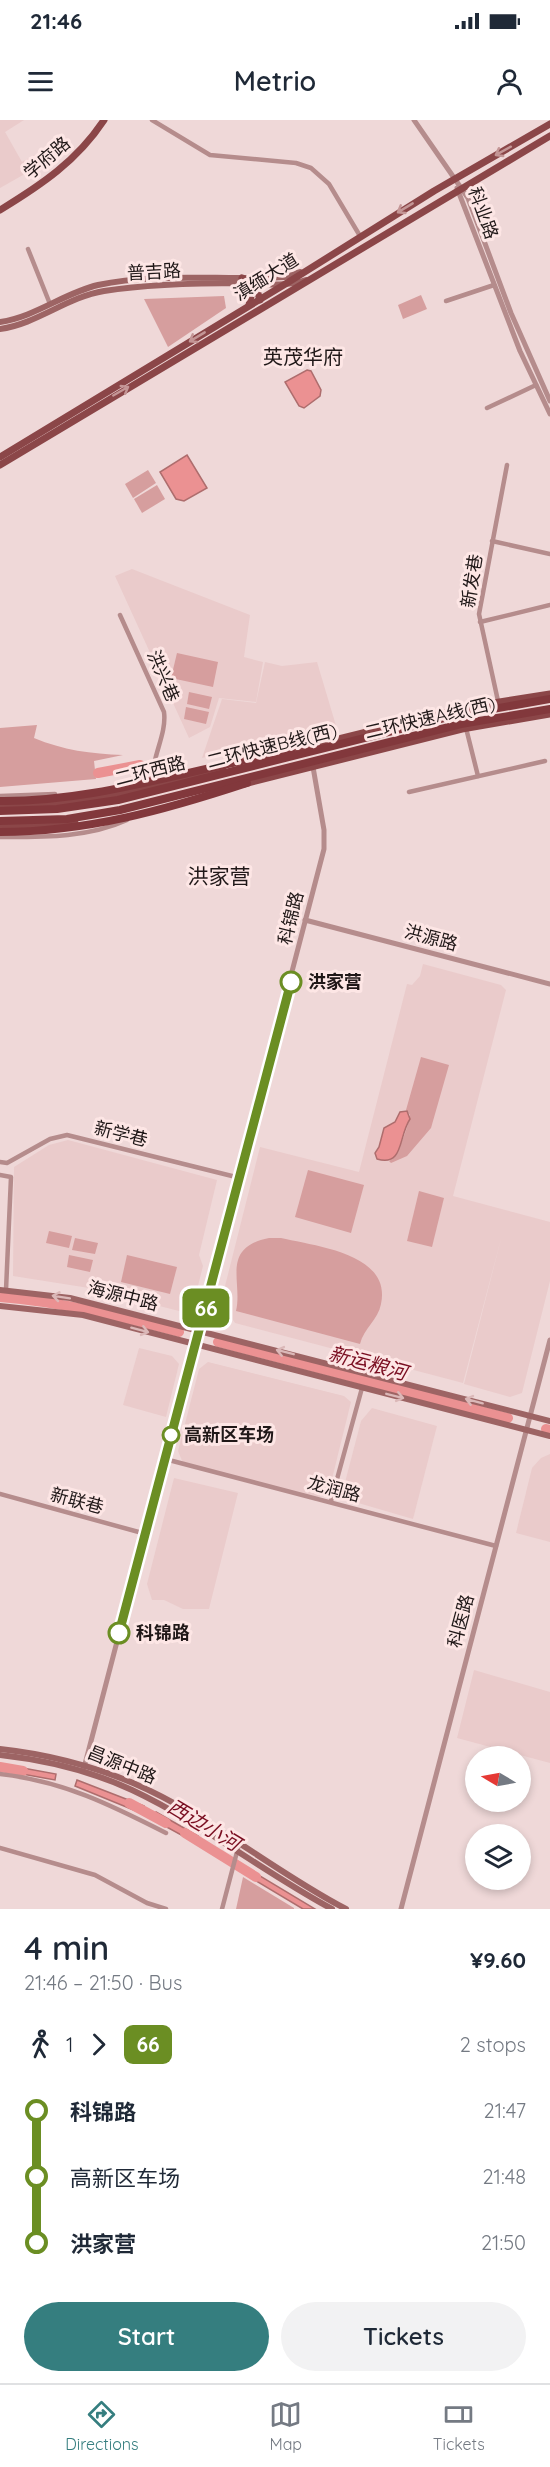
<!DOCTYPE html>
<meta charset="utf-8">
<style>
body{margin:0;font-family:Quicksand,"Noto Sans SC",sans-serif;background:#f2f2f3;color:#1f2937;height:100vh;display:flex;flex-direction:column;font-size:22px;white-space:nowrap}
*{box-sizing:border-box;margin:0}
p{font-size:20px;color:#747a83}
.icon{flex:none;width:33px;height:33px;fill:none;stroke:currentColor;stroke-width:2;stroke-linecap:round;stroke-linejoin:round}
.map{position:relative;height:1789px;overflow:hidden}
.details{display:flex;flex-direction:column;background:#fff;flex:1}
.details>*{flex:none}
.badge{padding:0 12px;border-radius:9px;font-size:21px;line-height:39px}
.needle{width:39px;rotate:280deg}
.fabs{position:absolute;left:465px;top:1626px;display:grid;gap:12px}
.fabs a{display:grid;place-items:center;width:66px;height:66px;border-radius:50%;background:#fff;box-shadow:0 3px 9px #0003;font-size:30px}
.map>.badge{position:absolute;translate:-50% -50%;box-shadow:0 0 0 3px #fff}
.legs{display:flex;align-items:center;gap:9px;height:66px;padding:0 24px;font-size:20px}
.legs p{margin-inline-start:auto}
.overview{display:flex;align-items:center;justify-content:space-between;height:102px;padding:0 24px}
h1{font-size:33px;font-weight:600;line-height:45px}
.button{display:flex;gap:12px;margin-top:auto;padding:12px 24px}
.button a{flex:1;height:69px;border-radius:36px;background:#357e7f;color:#fff;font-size:24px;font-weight:600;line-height:69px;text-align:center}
.button a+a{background:#f2f2f3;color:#1f2937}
ul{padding:0 24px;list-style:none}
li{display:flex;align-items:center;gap:21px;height:66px;font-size:22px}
li i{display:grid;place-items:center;width:9px;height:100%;margin:0 8px;background:currentColor}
li i::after{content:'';width:15px;height:15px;margin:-8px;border:4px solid;border-radius:50%;background:#fff}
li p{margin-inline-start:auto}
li:first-child i{background:linear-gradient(#0000 50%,currentColor 0)}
li:last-child i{background:linear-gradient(currentColor 50%,#0000 0)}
.status{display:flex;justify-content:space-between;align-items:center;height:42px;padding:0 30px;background:#fff;direction:ltr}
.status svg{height:16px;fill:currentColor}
header{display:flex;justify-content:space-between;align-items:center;height:78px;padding:0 24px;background:#fff;font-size:27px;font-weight:600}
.tabs{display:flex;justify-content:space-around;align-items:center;height:84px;border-top:2px solid #e0e1e3;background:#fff;font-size:16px;color:#747a83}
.tabs a{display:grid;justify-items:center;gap:3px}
.tabs .selected{color:#357e7f}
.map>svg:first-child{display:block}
.built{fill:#eacbcb}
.green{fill:#d69e9e}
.water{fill:#eb9192;stroke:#ae6d6d;stroke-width:1.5}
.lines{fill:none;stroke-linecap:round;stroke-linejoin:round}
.river{stroke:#eb9192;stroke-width:10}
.minor{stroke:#b58c8c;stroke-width:4.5}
.tertiary{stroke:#b58c8c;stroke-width:5}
.secondary{stroke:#9d6464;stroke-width:6}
.primary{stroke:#8b4648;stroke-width:7}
.trunk{stroke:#82383c;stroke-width:8}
.oneway{stroke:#c49696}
.oneway2{stroke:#dbb8b8}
.line-1-casing{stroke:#fff;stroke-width:14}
.line-1{stroke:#6b8e23;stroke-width:9}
.stop-1-dot{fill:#fff;stroke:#6b8e23;stroke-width:3}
.labels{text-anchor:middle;stroke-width:6;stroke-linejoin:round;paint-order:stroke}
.street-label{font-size:18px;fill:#201818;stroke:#fde6e5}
.stop-label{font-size:18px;font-weight:bold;fill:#201818;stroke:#fde6e5;text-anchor:start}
.neighbourhood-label{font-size:20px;fill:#201818;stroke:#fde6e5}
.water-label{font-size:20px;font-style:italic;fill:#7a0e21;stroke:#fde6e5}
.quarter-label{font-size:21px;fill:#201818;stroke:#fde6e5}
</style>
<div class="status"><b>21:46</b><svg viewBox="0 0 49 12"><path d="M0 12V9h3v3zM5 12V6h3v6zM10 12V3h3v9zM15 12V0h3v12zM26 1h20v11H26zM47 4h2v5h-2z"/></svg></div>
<header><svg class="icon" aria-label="menu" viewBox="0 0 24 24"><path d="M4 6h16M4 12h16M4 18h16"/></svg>Metrio<svg class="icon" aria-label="person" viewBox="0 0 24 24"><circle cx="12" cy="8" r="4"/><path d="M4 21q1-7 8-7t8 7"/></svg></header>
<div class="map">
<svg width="550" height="1789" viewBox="0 0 550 1789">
<rect width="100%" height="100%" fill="#efd8d8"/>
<g class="built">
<path d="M 0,0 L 24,0 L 5,12 L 22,42 L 38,33 L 46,42 L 0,68 Z"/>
<path d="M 132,449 L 250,495 L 244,537 L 263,542 L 256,582 L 219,578 L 210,607 L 189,618 L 115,456 Z"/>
<path d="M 265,542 L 282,546 L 317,542 L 337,609 L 287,622 L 252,625 L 202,638 L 222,579 L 256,583 Z"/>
<path d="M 423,844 L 501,865 L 506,870 L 453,1076 L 550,1102 L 550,1161 L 522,1273 L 510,1277 L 464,1264 L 502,1115 L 463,1263 L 235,1203 L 221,1182 L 260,1027 L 359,1052 L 407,864 L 412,865 L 420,856 Z"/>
<path d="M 68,1020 L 217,1060 L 199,1135 L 203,1146 L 194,1182 L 179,1191 L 89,1168 L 13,1156 L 14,1047 L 49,1025 Z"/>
<path d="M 139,1228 L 172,1236 L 179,1244 L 166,1297 L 123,1285 Z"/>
<path d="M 208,1242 L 344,1276 L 351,1282 L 329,1371 L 316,1379 L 183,1343 L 178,1331 L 199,1249 Z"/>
<path d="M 372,1288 L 437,1306 L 413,1399 L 348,1380 L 343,1370 L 361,1301 Z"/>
<path d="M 550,1334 L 550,1422 L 516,1413 L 532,1348 L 541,1338 Z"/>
<path d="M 174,1358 L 238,1373 L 209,1489 L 183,1489 L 164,1480 L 152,1480 L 147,1464 Z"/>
<path d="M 474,1550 L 550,1572 L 550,1643 L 457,1618 Z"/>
</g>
<g class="green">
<path d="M 421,175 L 427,189 L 403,199 L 398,185 Z"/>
<path d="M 224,176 L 226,188 L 168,227 L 144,179 Z"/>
<path d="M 148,350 L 156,363 L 133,378 L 125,364 Z"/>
<path d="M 157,365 L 165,379 L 142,393 L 134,379 Z"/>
<path d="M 177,533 L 218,542 L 213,567 L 171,558 Z"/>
<path d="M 189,572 L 212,577 L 209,589 L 187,584 Z"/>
<path d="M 186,587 L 209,592 L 206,604 L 184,599 Z"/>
<path d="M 37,605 L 34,618 C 63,630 91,634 123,635 L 94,641 L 96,659 L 0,667 L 0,608 Z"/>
<path d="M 421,937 L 449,945 L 431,1008 L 407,1036 L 391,1043 L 389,1041 C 397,1038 409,1005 410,995 L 406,990 Z"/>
<path d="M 308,1050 L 364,1065 L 351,1113 L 295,1097 Z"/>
<path d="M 419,1071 L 444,1078 L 432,1127 L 407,1121 Z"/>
<path d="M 49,1111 L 72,1116 L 69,1128 L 46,1123 Z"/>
<path d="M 75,1118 L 98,1123 L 95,1134 L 72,1130 Z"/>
<path d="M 269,1118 L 281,1118 C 314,1126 392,1133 381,1184 C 378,1200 364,1208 360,1224 L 236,1191 C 243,1162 220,1128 269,1118 Z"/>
<path d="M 69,1135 L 93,1140 L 90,1152 L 67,1147 Z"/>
<path d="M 127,1135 L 177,1147 L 170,1174 L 121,1162 Z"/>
<path d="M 243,1757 L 294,1788 L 294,1789 L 236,1789 Z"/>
</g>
<g class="water">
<path d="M 307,250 L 311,251 L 321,270 L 320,276 L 304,288 L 299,286 L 285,262 Z"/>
<path d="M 187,335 L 207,368 L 184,381 L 176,379 L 160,352 Z"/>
<path d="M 407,991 L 410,999 C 398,1017 404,1047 377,1039 L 375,1033 L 379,1027 L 384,1008 L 395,1002 L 400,992 Z"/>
<path d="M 12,1646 L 56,1654 L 55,1660 L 11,1652 Z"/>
<path d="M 77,1660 L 144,1686 L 141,1693 L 75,1666 Z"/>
<path d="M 156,1692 L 198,1716 L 194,1722 L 152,1699 Z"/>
<path d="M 245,1747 L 315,1789 L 303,1789 L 243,1753 Z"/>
</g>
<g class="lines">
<g class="river">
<path d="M 98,653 L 140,645"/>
<path d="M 0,1177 C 62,1182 119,1196 179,1212"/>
<path d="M 218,1222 L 508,1298"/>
<path d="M 546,1309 L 550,1310"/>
<path d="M 0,1647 L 23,1651"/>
<path d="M 129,1683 L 166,1703"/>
<path d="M 185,1713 L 256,1757"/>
</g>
<g class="minor">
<path d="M 152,0 L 210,35 L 296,43 L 311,48 L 329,64 L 360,116"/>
<path d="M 28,129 L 50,184"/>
<path d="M 446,181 L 494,165"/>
<path d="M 487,288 L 536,265"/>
<path d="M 492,421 L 550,434"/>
<path d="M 120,495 L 164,592 C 167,615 151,637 153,661"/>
<path d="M 480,502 L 550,485"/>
<path d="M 498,581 L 479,494 L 507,345"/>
<path d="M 466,608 L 478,656"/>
<path d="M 123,664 L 153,658"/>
<path d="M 409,672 L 545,641"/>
<path d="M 0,676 L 55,674"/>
<path d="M 0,717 C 42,717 88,718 127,700"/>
<path d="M 0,1042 L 7,1043 L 50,1019 L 67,1015 L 240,1058"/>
<path d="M 0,1055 L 11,1057 L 6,1170"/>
<path d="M 165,1339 L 496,1426"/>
<path d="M 0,1374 L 146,1414"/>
<path d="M 331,1381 L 362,1268"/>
<path d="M 0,1654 C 63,1661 111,1685 166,1713"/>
<path d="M 0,1728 L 95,1755 L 147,1783 L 166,1789"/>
<path d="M 222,1789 L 238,1728"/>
</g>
<g class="tertiary">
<path d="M 414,0 L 468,78 L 511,193 L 550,281"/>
<path d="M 457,68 L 520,231 L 550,294"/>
<path d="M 305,800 L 550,864"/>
<path d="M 84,1648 L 324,729 L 324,710 L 313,647"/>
<path d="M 401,1789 L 550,1220"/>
</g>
<g class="secondary">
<path d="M 0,202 C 35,197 64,173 98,165 C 157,152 225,161 285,157 L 300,152"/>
<path d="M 0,209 C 37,204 67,177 104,171 C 149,164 197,163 242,163 C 263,164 286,167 306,160"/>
<path d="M 0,1170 L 70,1178 L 550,1301"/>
<path d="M 0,1186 L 83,1195 L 550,1316"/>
<path d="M 0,1629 C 46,1634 90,1645 133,1663 C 208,1695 273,1751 346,1789"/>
<path d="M 0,1635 C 45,1640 91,1651 132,1670 C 202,1703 263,1752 332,1789"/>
</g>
<g class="primary">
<path d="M 0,90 C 41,65 77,41 104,0"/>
<path d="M 242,158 L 255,164 L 260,180"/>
<path d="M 242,163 L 252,172 L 249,185"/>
<path d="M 0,337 L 287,163 L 434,71 L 550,4"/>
<path d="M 0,345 L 550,16"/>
<path d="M 286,632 L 468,587 L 550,574"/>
<path d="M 244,664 L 462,609 L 550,594"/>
<path d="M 0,686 C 77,687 149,668 223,649"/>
<path d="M 0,707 L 75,703"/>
</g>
<g class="trunk">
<path d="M 0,681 C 100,682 193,647 291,632"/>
<path d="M 0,691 L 57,689 L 118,680 L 448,597 L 550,579"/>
<path d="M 0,701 L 67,699 L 120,690 L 461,604 L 550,589"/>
<path d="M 0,712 C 87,712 165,690 247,663"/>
</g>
</g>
<defs><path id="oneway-shaft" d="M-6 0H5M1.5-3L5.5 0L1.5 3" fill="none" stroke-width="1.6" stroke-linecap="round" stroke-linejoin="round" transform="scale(1.5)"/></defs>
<g class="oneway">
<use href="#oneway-shaft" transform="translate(503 31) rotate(151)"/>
<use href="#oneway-shaft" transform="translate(405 88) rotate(149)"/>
<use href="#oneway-shaft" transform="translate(197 217) rotate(149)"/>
<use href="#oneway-shaft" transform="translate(121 271) rotate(-30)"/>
</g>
<g class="oneway2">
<use href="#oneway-shaft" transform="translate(61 1177) rotate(-171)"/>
<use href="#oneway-shaft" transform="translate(140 1210) rotate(15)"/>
<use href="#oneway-shaft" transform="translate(285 1232) rotate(-166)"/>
<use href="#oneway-shaft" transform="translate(395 1276) rotate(14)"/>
<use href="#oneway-shaft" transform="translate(474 1281) rotate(-165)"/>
</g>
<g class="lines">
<defs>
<path id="line-1" d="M 119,1513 L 291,862"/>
</defs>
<use href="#line-1" class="line-1-casing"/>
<use href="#line-1" class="line-1"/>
</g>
<g class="stop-1-dot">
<circle cx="291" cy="862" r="10"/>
<circle cx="171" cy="1315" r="8"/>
<circle cx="119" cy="1513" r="10"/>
</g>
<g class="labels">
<g class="street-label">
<text transform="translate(47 38) rotate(-40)" y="6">学府路</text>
<text transform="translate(483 93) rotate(70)" y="6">科业路</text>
<text transform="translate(154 152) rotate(-3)" y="6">普吉路</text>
<text transform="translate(266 157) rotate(-32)" y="6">滇缅大道</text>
<text transform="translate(472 461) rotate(-81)" y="6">新发巷</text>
<text transform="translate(163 556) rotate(67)" y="6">洪兴巷</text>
<text transform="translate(430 598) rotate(-13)" y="6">二环快速A线(西)</text>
<text transform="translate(272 626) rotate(-14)" y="6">二环快速B线(西)</text>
<text transform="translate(150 651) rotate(-14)" y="6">二环西路</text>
<text transform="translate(291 798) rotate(-76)" y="6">科锦路</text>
<text transform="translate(431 818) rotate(15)" y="6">洪源路</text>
<text transform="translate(121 1014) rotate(14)" y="6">新学巷</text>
<text transform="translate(123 1176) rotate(14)" y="6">海源中路</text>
<text transform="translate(334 1369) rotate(15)" y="6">龙润路</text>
<text transform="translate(77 1381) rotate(15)" y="6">新联巷</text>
<text transform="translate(461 1501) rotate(-75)" y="6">科医路</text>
<text transform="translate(122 1645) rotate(22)" y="6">昌源中路</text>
</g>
<g class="stop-label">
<text x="308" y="868">洪家营</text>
<text x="184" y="1321">高新区车场</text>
<text x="136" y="1519">科锦路</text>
</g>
<g class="neighbourhood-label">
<text x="303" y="244">英茂华府</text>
</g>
<g class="water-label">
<text transform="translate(368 1243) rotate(15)" y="7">新运粮河</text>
<text transform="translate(204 1705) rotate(31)" y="7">西边小河</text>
</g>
<g class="quarter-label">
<text x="219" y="764">洪家营</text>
</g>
</g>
</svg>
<div class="fabs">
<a><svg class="needle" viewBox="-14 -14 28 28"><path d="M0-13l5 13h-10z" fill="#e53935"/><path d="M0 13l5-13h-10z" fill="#747a83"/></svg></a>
<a><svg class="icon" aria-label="layers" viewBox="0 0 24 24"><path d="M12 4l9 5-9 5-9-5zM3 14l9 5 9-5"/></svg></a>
</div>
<b class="badge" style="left:206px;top:1188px;background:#6b8e23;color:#fff">66</b>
</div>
<section class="details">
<div class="overview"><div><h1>4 min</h1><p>21:46 – 21:50 · Bus</p></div><b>¥9.60</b></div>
<div class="legs"><svg class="icon" aria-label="walk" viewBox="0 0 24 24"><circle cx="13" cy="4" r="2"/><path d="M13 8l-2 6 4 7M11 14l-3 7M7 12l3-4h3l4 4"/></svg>1<svg class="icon" aria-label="forward" viewBox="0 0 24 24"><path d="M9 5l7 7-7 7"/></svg><b class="badge" style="background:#6b8e23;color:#fff">66</b><p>2 stops</p></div>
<ul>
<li><i style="color:#6b8e23"></i><b>科锦路</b><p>21:47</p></li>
<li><i style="color:#6b8e23"></i><span>高新区车场</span><p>21:48</p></li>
<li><i style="color:#6b8e23"></i><b>洪家营</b><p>21:50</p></li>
</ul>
<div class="button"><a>Start</a><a>Tickets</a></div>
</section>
<nav class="tabs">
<a class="selected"><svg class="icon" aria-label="directions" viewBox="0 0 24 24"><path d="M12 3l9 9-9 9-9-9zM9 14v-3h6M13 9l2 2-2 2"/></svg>Directions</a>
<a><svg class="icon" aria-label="map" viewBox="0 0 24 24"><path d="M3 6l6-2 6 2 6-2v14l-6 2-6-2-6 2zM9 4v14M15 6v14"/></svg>Map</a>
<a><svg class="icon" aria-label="tickets" viewBox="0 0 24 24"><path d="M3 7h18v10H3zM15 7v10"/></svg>Tickets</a>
</nav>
